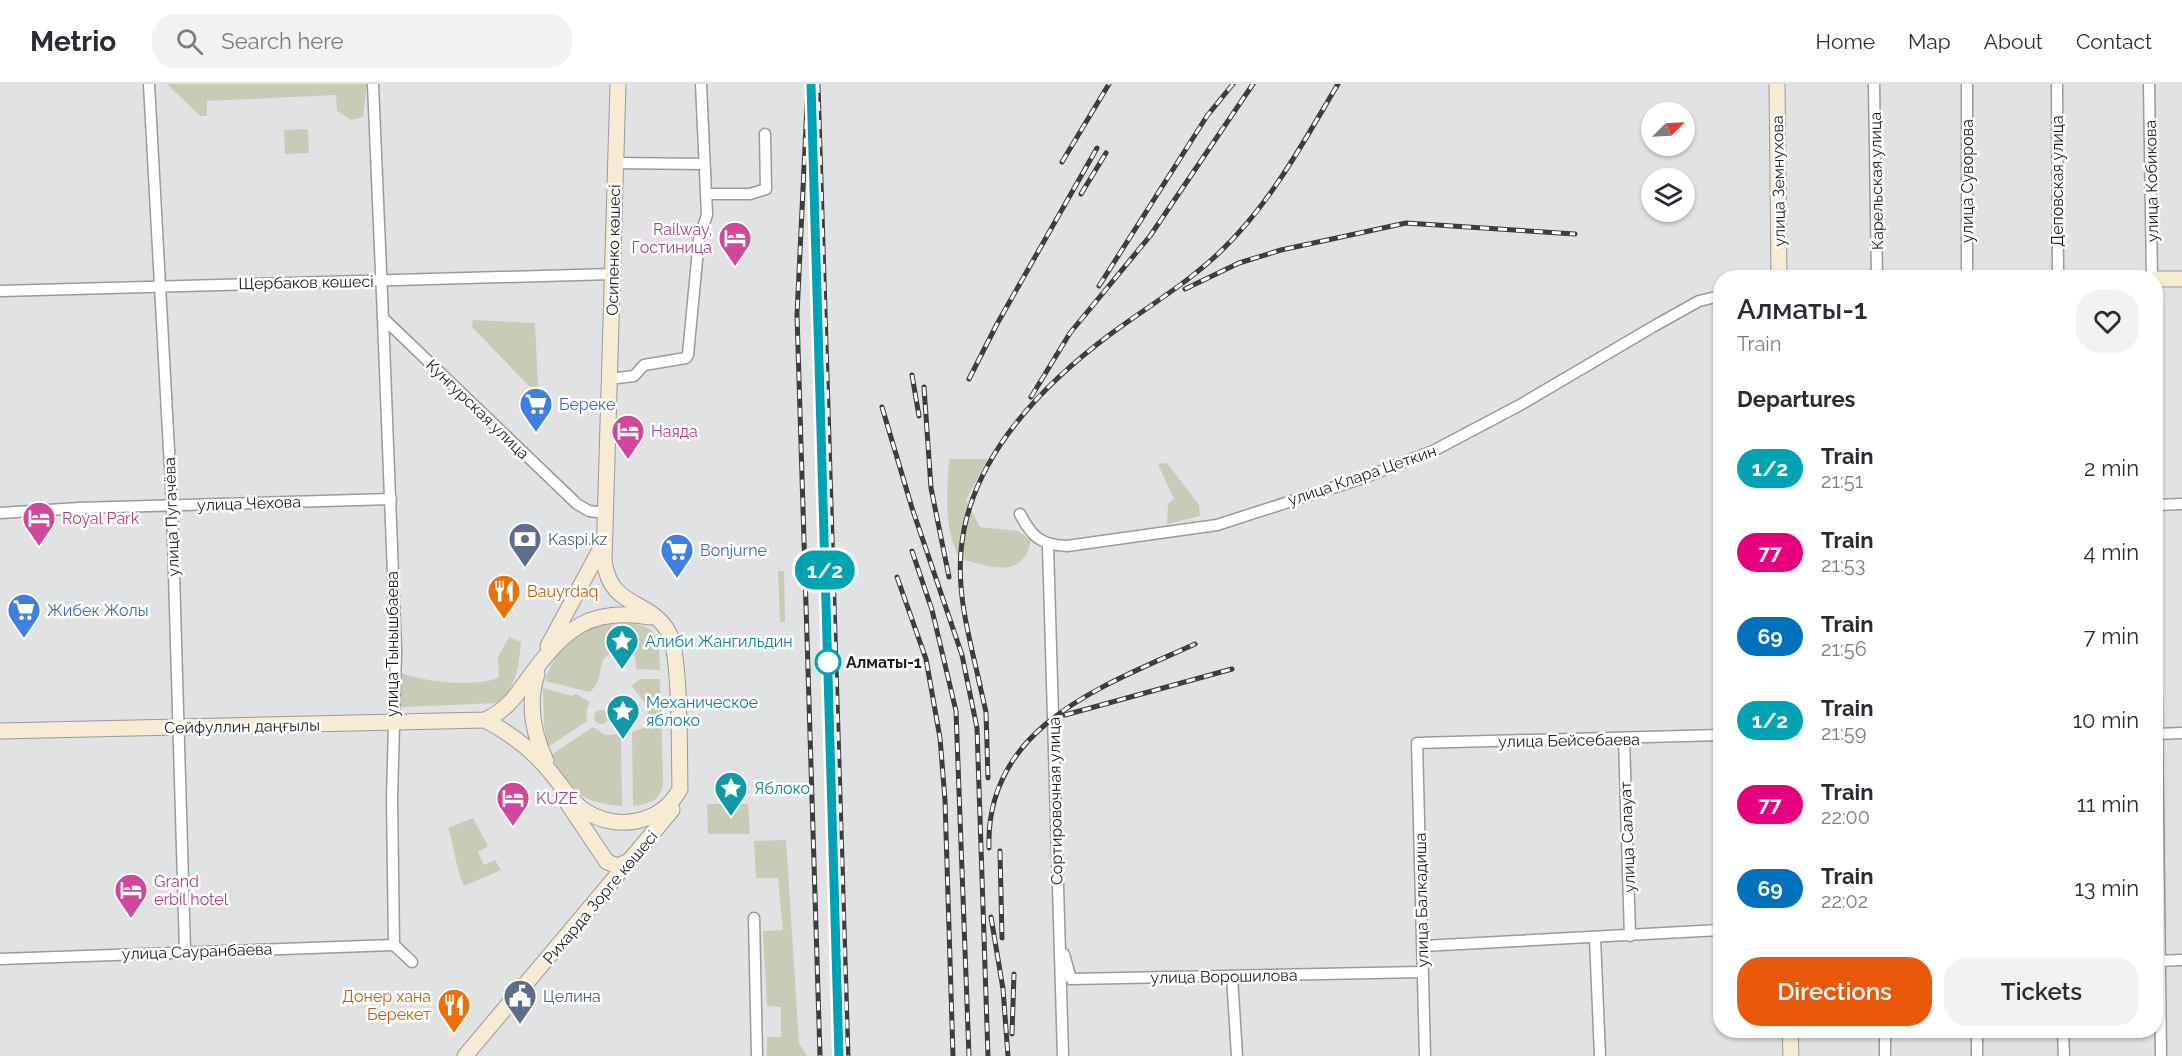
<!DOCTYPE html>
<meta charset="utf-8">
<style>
body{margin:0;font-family:Raleway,sans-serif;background:#f2f2f3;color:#2b2b33;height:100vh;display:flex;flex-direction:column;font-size:22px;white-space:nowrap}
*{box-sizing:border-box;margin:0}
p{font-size:20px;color:#7c7c81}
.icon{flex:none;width:33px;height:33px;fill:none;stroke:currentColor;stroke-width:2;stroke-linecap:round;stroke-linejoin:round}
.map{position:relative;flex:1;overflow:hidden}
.side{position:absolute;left:1713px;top:186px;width:450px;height:768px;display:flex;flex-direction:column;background:#fff;border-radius:24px;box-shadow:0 2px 4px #0004}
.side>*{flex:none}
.badge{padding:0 12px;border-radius:20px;font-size:21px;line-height:39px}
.needle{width:39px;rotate:66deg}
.fabs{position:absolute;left:1641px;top:18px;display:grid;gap:12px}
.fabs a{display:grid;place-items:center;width:54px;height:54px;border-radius:50%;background:#fff;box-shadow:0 2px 4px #0004;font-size:30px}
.map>.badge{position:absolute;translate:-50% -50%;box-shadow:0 0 0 3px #fff}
h2{padding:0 24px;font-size:22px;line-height:54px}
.round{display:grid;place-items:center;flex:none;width:63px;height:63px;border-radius:24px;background:#f2f2f3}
.summary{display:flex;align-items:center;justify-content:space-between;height:102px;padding:0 24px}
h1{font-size:28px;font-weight:600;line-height:45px}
.action{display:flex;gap:12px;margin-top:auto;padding:12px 24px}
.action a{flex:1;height:69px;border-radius:24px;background:#ea580c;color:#fff;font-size:24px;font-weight:600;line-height:69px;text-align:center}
.action a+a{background:#f2f2f3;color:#2b2b33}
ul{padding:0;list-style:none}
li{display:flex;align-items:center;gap:18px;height:84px;padding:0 24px}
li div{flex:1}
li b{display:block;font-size:22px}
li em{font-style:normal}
li .badge{min-width:66px;font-weight:700;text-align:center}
header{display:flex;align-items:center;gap:36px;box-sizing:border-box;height:84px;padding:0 30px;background:#fff;border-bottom:2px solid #e1e1e2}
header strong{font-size:28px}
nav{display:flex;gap:33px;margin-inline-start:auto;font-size:21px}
.search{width:420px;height:54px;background:#f2f2f3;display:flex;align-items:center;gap:15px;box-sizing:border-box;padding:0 21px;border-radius:24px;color:#7c7c81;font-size:22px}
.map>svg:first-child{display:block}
.green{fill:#c9cbb7}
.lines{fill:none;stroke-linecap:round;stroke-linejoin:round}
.street-casing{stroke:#999a9b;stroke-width:13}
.secondary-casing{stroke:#999a9b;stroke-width:17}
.street{stroke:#fff;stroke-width:10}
.secondary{stroke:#f7ecd3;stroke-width:15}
.rail-casing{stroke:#3d3d3e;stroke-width:5}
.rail{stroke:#fff;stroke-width:3;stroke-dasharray:9;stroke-linecap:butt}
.line-casing{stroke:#fff;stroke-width:14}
.line{stroke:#00a3b4;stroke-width:9}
.stop-dot{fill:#fff;stroke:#00a3b4;stroke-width:3}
.labels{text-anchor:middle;stroke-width:5;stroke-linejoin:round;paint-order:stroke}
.street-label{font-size:16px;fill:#1b1b1b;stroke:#fff}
.hotel-label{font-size:16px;fill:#b23c85;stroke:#fff;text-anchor:start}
.shop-label{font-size:16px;fill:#366cbe;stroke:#fff;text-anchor:start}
.service-label{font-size:16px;fill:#4e5e75;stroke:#fff;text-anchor:start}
.food-label{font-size:16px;fill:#c56008;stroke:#fff;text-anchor:start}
.culture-label{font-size:16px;fill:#0d838f;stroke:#fff;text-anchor:start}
.stop-label{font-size:16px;font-weight:bold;fill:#1b1b1b;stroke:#fff;text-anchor:start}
</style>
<header>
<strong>Metrio</strong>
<div class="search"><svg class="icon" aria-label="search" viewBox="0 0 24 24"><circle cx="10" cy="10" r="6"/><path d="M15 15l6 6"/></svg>Search here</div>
<nav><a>Home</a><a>Map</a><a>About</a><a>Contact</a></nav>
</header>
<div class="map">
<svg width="2182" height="972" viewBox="0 0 2182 972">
<rect width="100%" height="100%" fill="#e1e2e3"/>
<g class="green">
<path d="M 167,0 L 367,0 L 363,33 L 351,36 L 337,27 L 336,11 L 207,17 L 207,32 L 200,32 Z"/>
<path d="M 308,45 L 309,69 L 285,70 L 284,46 Z"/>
<path d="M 473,236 L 535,239 L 538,302 L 533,306 L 472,243 Z"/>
<path d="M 949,375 L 988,375 L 966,416 L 980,443 L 1018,447 L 1031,456 C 1023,497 990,482 960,475 C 943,443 947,411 949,375 Z"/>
<path d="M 1167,379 L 1199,421 L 1200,432 L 1167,440 L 1168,420 L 1174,415 L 1158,380 Z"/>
<path d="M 778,487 L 784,487 L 785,538 L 780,538 Z"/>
<path d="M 614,539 L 616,566 L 604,574 C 598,588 602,597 590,608 L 545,597 C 554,566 581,539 614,539 Z"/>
<path d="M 625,539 C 660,541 659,555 660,586 L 636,585 L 635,572 L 627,566 Z"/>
<path d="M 509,553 L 521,558 C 518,588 518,595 500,619 L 400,623 L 400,588 C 419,598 481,604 499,593 L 498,573 Z"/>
<path d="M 640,595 L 660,595 L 663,699 C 661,717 649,720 633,722 L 632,648 L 643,644 L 650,635 L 647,622 L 632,602 Z"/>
<path d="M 543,604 L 572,612 L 576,610 L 590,618 L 586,628 L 587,637 L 548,663 L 544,640 Z"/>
<circle cx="626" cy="621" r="7"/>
<circle cx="601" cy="633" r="7"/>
<path d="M 593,643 L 605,651 L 621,650 L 622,722 C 582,719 569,707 551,671 Z"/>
<path d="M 707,720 L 748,720 L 750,750 L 708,750 Z"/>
<path d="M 473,734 L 488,762 L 478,768 L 484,781 L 495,776 L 501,786 L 464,802 C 455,782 455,764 448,744 Z"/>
<path d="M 786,756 L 799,959 L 807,972 L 767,972 L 767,953 L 781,953 L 781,923 L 767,922 L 763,847 L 783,846 L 778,794 L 756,794 L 754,757 Z"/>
</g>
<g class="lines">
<defs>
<g id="street">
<path d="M 149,0 L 172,421 L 185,866"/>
<path d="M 373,0 L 383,234 L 577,420 L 589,427 L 605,429"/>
<path d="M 1874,0 L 1877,194"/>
<path d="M 1967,0 L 1967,194"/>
<path d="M 2057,0 L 2058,194"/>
<path d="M 2149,0 L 2152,194"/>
<path d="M 615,79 L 704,80"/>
<path d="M 707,110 L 750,110 L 766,105 L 765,50"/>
<path d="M 0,207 L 612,190"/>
<path d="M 383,234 L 396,567 L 392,715 L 394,861 L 412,878"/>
<path d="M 609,295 L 634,292 L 644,281 L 686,274 L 688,271 L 699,155 L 707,131 L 701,0"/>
<path d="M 2156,421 L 2182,420"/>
<path d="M 0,429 L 79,424 L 391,415"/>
<path d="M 1020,430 C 1032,453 1041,461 1067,462 L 1217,441 L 1363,394 L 1433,367 L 1520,321 L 1656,241 L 1699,217 L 1720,212"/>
<path d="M 1048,462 L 1063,972"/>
<path d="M 2156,565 L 2161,972"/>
<path d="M 2156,650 L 2182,649"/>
<path d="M 1624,654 L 1630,852"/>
<path d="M 754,834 L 757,972"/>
<path d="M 1595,854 L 1600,972"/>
<path d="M 1423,862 L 1720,846"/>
<path d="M 1064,870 L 1071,895 L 1422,888"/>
<path d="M 0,875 L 394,861"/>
<path d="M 2156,877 L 2182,876"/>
<path d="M 1232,892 L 1237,972"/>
<path d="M 1885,946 L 1885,972"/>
<path d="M 1977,946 L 1977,972"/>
<path d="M 2063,946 L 2064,972"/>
<path d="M 1425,972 L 1417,659 L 1720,651"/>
</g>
<g id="secondary">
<path d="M 1777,0 L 1779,194"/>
<path d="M 2156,195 L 2182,195"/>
<path d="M 548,562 L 602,462"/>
<path d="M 537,590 C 527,620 533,649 546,677"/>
<path d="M 485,636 C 512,650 533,666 552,690 C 562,702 572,719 585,727 C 618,748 662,739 680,705 C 679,673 681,571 669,549 C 650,514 611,526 604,477 L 618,0"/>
<path d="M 0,647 L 485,636 C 507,626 516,612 530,592 C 565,545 589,523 650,533"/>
<path d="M 568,720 L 607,778 L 618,782 L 631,776"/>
<path d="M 1790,946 L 1791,972"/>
<path d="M 465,972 L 672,726"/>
</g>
</defs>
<use href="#street" class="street-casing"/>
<use href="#secondary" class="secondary-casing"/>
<use href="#street" class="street"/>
<use href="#secondary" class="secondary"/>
<defs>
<g id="rail">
<path d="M 808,0 L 797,231 L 820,972"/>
<path d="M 818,0 L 848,972"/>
<path d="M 1062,78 L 1109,0"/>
<path d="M 1081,110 L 1106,69"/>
<path d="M 1099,202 L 1207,32 L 1233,0"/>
<path d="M 1185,205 L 1239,179 L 1281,166 L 1406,139 L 1575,150"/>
<path d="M 912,291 L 919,332"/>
<path d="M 969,295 L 997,240 L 1097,64"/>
<path d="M 924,303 L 931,404 L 949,493"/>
<path d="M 1031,313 L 1070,249 L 1150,152 L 1253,0"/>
<path d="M 882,323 L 912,424 L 962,571 L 977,644 L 988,972"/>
<path d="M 912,467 L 932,526 L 956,627 L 969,972"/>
<path d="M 897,493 L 926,575 L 940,654 L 945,716 L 953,972"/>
<path d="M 978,593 L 986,628 L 988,694"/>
<path d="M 980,601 C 970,557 957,512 961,467 C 969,374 1042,301 1112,249 C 1150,221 1191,197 1224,164 C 1272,117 1304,57 1338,0"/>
<path d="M 1065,631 L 1232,585"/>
<path d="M 989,764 C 985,642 1103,602 1195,560"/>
<path d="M 1000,767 L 1002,854"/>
<path d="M 991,833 L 1003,905 L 1008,972"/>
<path d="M 1012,950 L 1014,890"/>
</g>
</defs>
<use href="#rail" class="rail-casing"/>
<use href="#rail" class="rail"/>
</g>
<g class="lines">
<defs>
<path id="line" d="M 811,0 L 839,972"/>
</defs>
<use href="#line" class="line-casing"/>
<use href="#line" class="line"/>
</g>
<defs>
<symbol id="hotel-pin" viewBox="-11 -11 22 30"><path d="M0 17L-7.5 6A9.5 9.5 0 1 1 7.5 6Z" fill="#d1479c" stroke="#fff"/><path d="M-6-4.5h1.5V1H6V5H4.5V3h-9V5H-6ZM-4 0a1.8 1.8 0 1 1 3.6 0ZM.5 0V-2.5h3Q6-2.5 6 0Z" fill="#fff"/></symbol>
<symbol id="supermarket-pin" viewBox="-11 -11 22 30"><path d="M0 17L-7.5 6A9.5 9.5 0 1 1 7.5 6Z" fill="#3f7fe0" stroke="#fff"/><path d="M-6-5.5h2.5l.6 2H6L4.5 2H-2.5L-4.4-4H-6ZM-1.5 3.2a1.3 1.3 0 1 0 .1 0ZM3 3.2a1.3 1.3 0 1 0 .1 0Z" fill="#fff"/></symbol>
<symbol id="bank-pin" viewBox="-11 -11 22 30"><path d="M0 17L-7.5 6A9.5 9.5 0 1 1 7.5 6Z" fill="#5c6f8a" stroke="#fff"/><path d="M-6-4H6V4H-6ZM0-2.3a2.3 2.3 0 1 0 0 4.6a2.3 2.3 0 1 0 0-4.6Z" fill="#fff"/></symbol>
<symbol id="restaurant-pin" viewBox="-11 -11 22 30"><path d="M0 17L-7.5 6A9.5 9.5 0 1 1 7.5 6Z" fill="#e8710a" stroke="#fff"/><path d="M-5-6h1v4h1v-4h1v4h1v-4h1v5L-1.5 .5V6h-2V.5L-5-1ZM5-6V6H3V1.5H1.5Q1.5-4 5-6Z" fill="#fff"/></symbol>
<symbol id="sight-pin" viewBox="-11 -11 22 30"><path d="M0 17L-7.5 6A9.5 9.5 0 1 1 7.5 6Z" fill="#0f9aa8" stroke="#fff"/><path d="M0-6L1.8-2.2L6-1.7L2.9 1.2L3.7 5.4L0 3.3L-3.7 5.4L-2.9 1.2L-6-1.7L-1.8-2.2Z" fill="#fff"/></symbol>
<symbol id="civic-pin" viewBox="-11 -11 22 30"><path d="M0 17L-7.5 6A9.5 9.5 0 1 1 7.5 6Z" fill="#5c6f8a" stroke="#fff"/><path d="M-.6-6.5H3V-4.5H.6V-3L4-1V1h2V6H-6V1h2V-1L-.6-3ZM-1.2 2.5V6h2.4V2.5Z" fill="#fff"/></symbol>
</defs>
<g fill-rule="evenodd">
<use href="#hotel-pin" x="716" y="135" width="38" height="52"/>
<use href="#supermarket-pin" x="517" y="301" width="38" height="52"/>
<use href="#hotel-pin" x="609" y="328" width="38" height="52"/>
<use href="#hotel-pin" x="20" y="415" width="38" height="52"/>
<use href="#bank-pin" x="506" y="436" width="38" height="52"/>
<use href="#supermarket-pin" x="658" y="447" width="38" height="52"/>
<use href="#restaurant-pin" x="485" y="488" width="38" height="52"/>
<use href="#supermarket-pin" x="5" y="507" width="38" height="52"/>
<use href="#sight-pin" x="603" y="538" width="38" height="52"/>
<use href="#sight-pin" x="604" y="608" width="38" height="52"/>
<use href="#sight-pin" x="712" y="685" width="38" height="52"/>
<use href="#hotel-pin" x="494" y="695" width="38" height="52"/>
<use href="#hotel-pin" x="112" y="787" width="38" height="52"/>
<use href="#civic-pin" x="501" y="893" width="38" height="52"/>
<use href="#restaurant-pin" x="435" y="902" width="38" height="52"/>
</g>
<circle class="stop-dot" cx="828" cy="578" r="12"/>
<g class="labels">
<g class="street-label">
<text transform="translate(1778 97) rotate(-91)" y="6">улица Земнухова</text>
<text transform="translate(1876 97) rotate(-91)" y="6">Карельская улица</text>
<text transform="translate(1967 97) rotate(-90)" y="6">улица Суворова</text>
<text transform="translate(2057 97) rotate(-90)" y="6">Деповская улица</text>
<text transform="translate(2151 97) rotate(-91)" y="6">улица Кобикова</text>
<text transform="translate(613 166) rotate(-89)" y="6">Осипенко көшесі</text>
<text transform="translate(306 198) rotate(-1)" y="6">Щербаков көшесі</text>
<text transform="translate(478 325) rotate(44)" y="6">Кунгурская улица</text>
<text transform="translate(1362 391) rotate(-19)" y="6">улица Клара Цеткин</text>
<text transform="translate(249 419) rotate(-2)" y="6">улица Чехова</text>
<text transform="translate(171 433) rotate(-92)" y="6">улица Пугачёва</text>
<text transform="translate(392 560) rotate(-90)" y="6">улица Тынышбаева</text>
<text transform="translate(242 642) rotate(-1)" y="6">Сейфуллин даңғылы</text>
<text transform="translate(1569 656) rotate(-1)" y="6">улица Бейсебаева</text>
<text transform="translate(1055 717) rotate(-91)" y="6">Сортировочная улица</text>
<text transform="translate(1627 753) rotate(-92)" y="6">улица Салауат</text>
<text transform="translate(600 813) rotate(-50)" y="6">Рихарда Зорге көшесі</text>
<text transform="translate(1421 816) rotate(-91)" y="6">улица Балкадиша</text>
<text transform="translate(197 867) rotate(-2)" y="6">улица Сауранбаева</text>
<text transform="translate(1224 892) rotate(-1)" y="6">улица Ворошилова</text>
</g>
<g class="hotel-label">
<text x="712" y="151" text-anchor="end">Railway,<tspan x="712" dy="18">Гостиница</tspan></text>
<text x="651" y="353">Наяда</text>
<text x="62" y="440">Royal Park</text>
<text x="536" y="720">KUZE</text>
<text x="154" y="803">Grand<tspan x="154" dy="18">erbil hotel</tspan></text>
</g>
<g class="shop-label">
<text x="559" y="326">Береке</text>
<text x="700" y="472">Bonjurne</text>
<text x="47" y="532">Жибек Жолы</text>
</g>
<g class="service-label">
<text x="548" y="461">Kaspi.kz</text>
<text x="543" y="918">Целина</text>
</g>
<g class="food-label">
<text x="527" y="513">Bauyrdaq</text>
<text x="431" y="918" text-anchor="end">Донер хана<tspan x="431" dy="18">Берекет</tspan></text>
</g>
<g class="culture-label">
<text x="645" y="563">Алиби Жангильдин</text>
<text x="646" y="624">Механическое<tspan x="646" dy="18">яблоко</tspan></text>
<text x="754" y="710">Яблоко</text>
</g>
<g class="stop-label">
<text x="846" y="584">Алматы-1</text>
</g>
</g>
</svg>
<div class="fabs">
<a><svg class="needle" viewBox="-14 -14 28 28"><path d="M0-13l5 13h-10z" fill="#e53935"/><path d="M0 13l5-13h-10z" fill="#7c7c81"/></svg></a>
<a><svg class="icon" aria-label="layers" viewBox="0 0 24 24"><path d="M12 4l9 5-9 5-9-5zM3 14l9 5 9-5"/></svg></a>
</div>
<b class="badge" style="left:825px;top:486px;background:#00a3b4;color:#fff">1/2</b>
<section class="side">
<div class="summary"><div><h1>Алматы-1</h1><p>Train</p></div><a class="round"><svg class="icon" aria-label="heart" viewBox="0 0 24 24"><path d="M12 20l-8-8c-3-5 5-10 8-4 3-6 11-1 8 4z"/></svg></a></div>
<h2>Departures</h2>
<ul>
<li><span class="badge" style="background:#00a3b4;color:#fff">1/2</span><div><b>Train</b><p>21:51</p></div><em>2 min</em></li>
<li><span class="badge" style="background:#e6007e;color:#fff">77</span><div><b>Train</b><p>21:53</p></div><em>4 min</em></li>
<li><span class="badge" style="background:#0072bc;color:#fff">69</span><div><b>Train</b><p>21:56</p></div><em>7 min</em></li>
<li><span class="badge" style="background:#00a3b4;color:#fff">1/2</span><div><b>Train</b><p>21:59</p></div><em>10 min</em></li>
<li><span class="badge" style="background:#e6007e;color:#fff">77</span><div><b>Train</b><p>22:00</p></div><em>11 min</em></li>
<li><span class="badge" style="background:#0072bc;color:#fff">69</span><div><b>Train</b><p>22:02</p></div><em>13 min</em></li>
</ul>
<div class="action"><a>Directions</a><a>Tickets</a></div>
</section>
</div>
